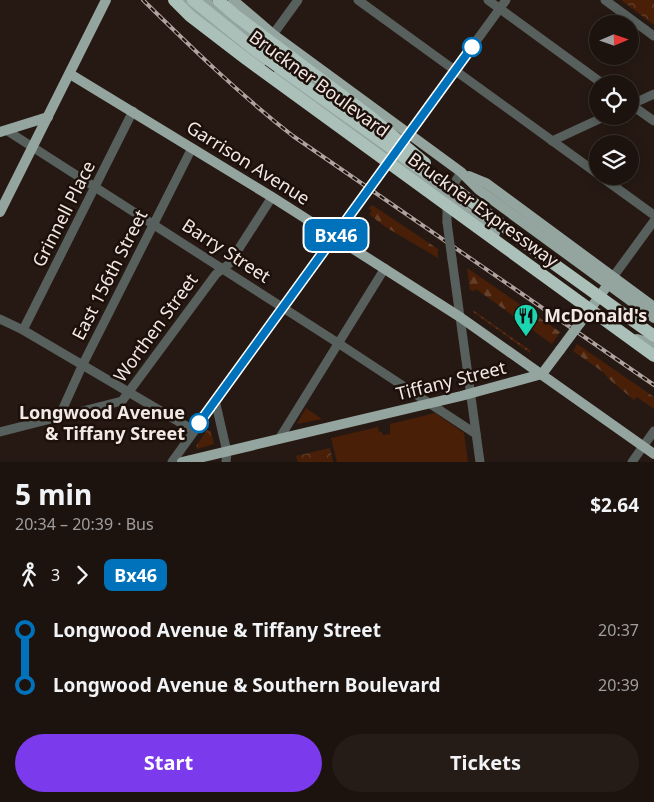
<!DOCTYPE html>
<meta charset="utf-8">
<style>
body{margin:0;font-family:"Noto Sans",sans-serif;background:#251c17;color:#f1f3f6;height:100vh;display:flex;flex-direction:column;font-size:19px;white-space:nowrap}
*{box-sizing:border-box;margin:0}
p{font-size:16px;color:#a09e9e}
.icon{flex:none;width:28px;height:28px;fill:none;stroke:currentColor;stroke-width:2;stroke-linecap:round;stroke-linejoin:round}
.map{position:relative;height:462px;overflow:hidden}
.drawer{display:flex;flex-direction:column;background:#1c130e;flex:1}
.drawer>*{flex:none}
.badge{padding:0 10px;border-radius:8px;font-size:18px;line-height:32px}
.needle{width:32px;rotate:88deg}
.fabs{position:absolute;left:589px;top:15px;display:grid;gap:10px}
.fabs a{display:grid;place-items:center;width:50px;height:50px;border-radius:50%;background:#1c130e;box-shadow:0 2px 12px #0003,0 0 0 1px #3a322e;font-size:25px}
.map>.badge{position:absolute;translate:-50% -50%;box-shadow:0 0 0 2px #fff}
.legs{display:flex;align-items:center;gap:8px;height:55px;padding:0 15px;font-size:16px}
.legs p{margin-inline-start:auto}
.summary{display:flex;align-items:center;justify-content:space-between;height:85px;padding:0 15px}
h1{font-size:28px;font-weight:700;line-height:38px}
.action{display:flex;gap:10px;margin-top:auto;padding:10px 15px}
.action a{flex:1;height:58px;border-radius:30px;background:#7c3aed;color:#fff;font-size:20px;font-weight:700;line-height:58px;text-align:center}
.action a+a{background:#251c17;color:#f1f3f6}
ul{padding:0 15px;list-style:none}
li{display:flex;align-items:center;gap:18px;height:55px;font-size:19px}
li i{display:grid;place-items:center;width:8px;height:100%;margin:0 6px;background:currentColor}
li i::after{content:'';width:12px;height:12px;margin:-6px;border:4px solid;border-radius:50%;background:#1c130e}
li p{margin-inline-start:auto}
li:first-child i{background:linear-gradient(#0000 50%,currentColor 0)}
li:last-child i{background:linear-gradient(currentColor 50%,#0000 0)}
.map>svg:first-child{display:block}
.grass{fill:#491f07}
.forest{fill:url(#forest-firs)}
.park{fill:url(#park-crowns)}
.garden{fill:url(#garden-furrows)}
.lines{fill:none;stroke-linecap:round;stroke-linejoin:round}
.minor{stroke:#58605d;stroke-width:9}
.major{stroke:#94a49f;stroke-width:10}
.highway{stroke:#abc0b9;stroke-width:12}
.rail-casing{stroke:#aea39f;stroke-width:4}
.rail{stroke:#1d100a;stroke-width:2;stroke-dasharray:5.5;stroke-linecap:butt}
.minor-bridge{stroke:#58605d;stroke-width:9}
.major-bridge{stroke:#94a49f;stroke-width:10}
.highway-bridge{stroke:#abc0b9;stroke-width:12}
.line-1-casing{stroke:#fff;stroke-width:11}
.line-1{stroke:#0072bc;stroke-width:8}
.stop-1-dot{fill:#fff;stroke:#0072bc;stroke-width:2.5}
.labels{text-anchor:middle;stroke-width:5;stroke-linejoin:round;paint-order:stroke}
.street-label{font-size:18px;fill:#f2e8e4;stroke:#1d100a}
.poi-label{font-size:18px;font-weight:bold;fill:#f2e8e4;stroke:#1d100a;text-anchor:start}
.stop-label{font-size:18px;font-weight:bold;fill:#f2e8e4;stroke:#1d100a;text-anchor:end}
</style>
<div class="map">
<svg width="654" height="462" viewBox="0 0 654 462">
<defs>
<pattern id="forest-firs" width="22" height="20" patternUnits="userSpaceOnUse" patternTransform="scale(1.25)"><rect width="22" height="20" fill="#491f07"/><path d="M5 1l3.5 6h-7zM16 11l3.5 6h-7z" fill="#64402b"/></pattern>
<pattern id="park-crowns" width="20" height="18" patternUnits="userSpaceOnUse" patternTransform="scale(1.25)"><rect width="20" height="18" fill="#491f07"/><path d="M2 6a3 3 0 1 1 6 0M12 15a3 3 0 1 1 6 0" fill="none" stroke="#64402b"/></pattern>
<pattern id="garden-furrows" width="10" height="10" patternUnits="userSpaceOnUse" patternTransform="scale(1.25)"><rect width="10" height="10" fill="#491f07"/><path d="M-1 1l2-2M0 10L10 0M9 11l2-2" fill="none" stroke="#64402b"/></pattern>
</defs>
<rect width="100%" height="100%" fill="#261913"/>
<g class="grass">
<path d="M 306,408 L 322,419 L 297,424 Z"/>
<path d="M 435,413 L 464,433 L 468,462 L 337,462 L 331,438 L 378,427 L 379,432 L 382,432 L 383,435 L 390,434 L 390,424 Z"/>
</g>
<g class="forest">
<path d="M 372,205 L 438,249 L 438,258 L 384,226 L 369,214 L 372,211 L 369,208 Z"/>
<path d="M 467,268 L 560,332 L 552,344 L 476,289 L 474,291 L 470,290 Z"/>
<path d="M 577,344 L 654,397 L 654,409 L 637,397 L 634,400 L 609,379 L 603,372 L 573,351 Z"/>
</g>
<g class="park">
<path d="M 621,0 L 654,0 L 654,25 Z"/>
<path d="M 207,430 L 211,431 L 214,444 L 197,449 L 196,446 Z"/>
<path d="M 330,448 L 333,462 L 298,462 L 296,456 Z"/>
</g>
<path class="garden" d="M 473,310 L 531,351 L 530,353 L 473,312 Z"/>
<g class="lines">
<g class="minor">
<path d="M 358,0 L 598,174"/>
<path d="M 488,0 L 603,84"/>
<path d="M 605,0 L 654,36"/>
<path d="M 269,40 L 298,0"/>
<path d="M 630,104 L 654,121"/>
<path d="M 630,105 L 654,94"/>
<path d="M 6,130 L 338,343 L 476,434"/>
<path d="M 405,139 L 506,0"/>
<path d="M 552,141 L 606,116"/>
<path d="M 600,176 L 654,215"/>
<path d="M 374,182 L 390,159"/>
<path d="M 447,222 L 447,196 L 461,172"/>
<path d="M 452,259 L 480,462"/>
<path d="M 613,277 L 654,221"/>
<path d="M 0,319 L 23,330 L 193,430"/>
<path d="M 23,330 L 133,111"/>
<path d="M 215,400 L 227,452 L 226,462"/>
<path d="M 59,417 L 82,366 L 192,148"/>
<path d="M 0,432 L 122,401 L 216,274 L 229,264 L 272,197"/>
<path d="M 279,439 L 385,268"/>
<path d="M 172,462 L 359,203"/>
<path d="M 632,462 L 654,431"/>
</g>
<g class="major">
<path d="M 184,0 L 261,62"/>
<path d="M 204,0 L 265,47 L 354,112"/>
<path d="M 233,0 L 274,35 L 461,172 L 479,190 L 654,318"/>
<path d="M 70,74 L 272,197 L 460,317 L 654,454"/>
<path d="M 278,75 L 495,233"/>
<path d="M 0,132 L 48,117"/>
<path d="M 469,176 L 486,183 L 654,307"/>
<path d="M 0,212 L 106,0"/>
<path d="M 580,323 L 612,279"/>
<path d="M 637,339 L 654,344"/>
<path d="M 182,462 L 461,396 L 542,374 L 560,350"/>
</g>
<path class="highway" d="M 459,192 L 493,218"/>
<defs>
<path id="rail" d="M 143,0 C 191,47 239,94 293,136 L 654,385"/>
</defs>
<use href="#rail" class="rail-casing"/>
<use href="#rail" class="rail"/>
<g class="minor-bridge">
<path d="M 359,203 L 374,182"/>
<path d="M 447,222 L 452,259"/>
</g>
<path class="major-bridge" d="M 560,350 L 580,323"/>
<g class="highway-bridge">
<path d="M 174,0 L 190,16 L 246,59 L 654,356"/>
<path d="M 193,0 L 255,50 L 421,169 L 459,192"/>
<path d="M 219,1 L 235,15 L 371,117 L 425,163"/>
<path d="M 493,218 L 540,254 L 654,336"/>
</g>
</g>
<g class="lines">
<defs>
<path id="line-1" d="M 199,423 L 472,47"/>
</defs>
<use href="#line-1" class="line-1-casing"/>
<use href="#line-1" class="line-1"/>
</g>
<defs>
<symbol id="restaurant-pin" viewBox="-11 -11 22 30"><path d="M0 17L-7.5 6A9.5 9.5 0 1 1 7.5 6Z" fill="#1cd5b1" stroke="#1d100a"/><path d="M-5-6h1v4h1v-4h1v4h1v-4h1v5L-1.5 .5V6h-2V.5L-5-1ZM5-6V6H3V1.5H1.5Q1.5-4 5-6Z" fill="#111"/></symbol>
</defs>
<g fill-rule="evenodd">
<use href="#restaurant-pin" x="512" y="302" width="28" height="38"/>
</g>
<g class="stop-1-dot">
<circle cx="472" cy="47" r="9"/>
<circle cx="199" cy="423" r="9"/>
</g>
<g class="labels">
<g class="street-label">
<text transform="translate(319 84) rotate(36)" y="6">Bruckner Boulevard</text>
<text transform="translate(248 163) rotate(32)" y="6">Garrison Avenue</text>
<text transform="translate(483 210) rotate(36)" y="6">Bruckner Expressway</text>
<text transform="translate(64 214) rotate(-63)" y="6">Grinnell Place</text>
<text transform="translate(226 251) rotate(33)" y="6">Barry Street</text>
<text transform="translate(110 275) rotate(-63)" y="6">East 156th Street</text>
<text transform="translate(156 328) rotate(-54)" y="6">Worthen Street</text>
<text transform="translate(451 381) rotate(-14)" y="6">Tiffany Street</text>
</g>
<g class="poi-label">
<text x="544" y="322">McDonald's</text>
</g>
<g class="stop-label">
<text x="185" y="419">Longwood Avenue<tspan x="185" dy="21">&amp; Tiffany Street</tspan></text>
</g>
</g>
</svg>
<div class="fabs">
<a><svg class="needle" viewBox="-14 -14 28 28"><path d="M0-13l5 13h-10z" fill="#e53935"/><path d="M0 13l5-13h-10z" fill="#a09e9e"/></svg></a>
<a><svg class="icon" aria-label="locate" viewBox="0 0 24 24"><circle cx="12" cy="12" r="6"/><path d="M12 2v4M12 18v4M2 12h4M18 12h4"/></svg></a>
<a><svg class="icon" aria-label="layers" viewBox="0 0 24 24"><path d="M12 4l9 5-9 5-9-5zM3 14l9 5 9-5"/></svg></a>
</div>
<b class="badge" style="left:336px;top:235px;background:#0072bc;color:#fff">Bx46</b>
</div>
<section class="drawer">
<div class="summary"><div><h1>5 min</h1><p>20:34 – 20:39 · Bus</p></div><b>$2.64</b></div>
<div class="legs"><svg class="icon" aria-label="walk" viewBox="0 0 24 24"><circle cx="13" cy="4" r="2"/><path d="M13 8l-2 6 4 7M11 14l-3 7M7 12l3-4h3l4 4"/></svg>3<svg class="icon" aria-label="forward" viewBox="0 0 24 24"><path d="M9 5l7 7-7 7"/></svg><b class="badge" style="background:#0072bc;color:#fff">Bx46</b></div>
<ul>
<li><i style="color:#0072bc"></i><b>Longwood Avenue &amp; Tiffany Street</b><p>20:37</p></li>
<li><i style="color:#0072bc"></i><b>Longwood Avenue &amp; Southern Boulevard</b><p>20:39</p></li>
</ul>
<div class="action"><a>Start</a><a>Tickets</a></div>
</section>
